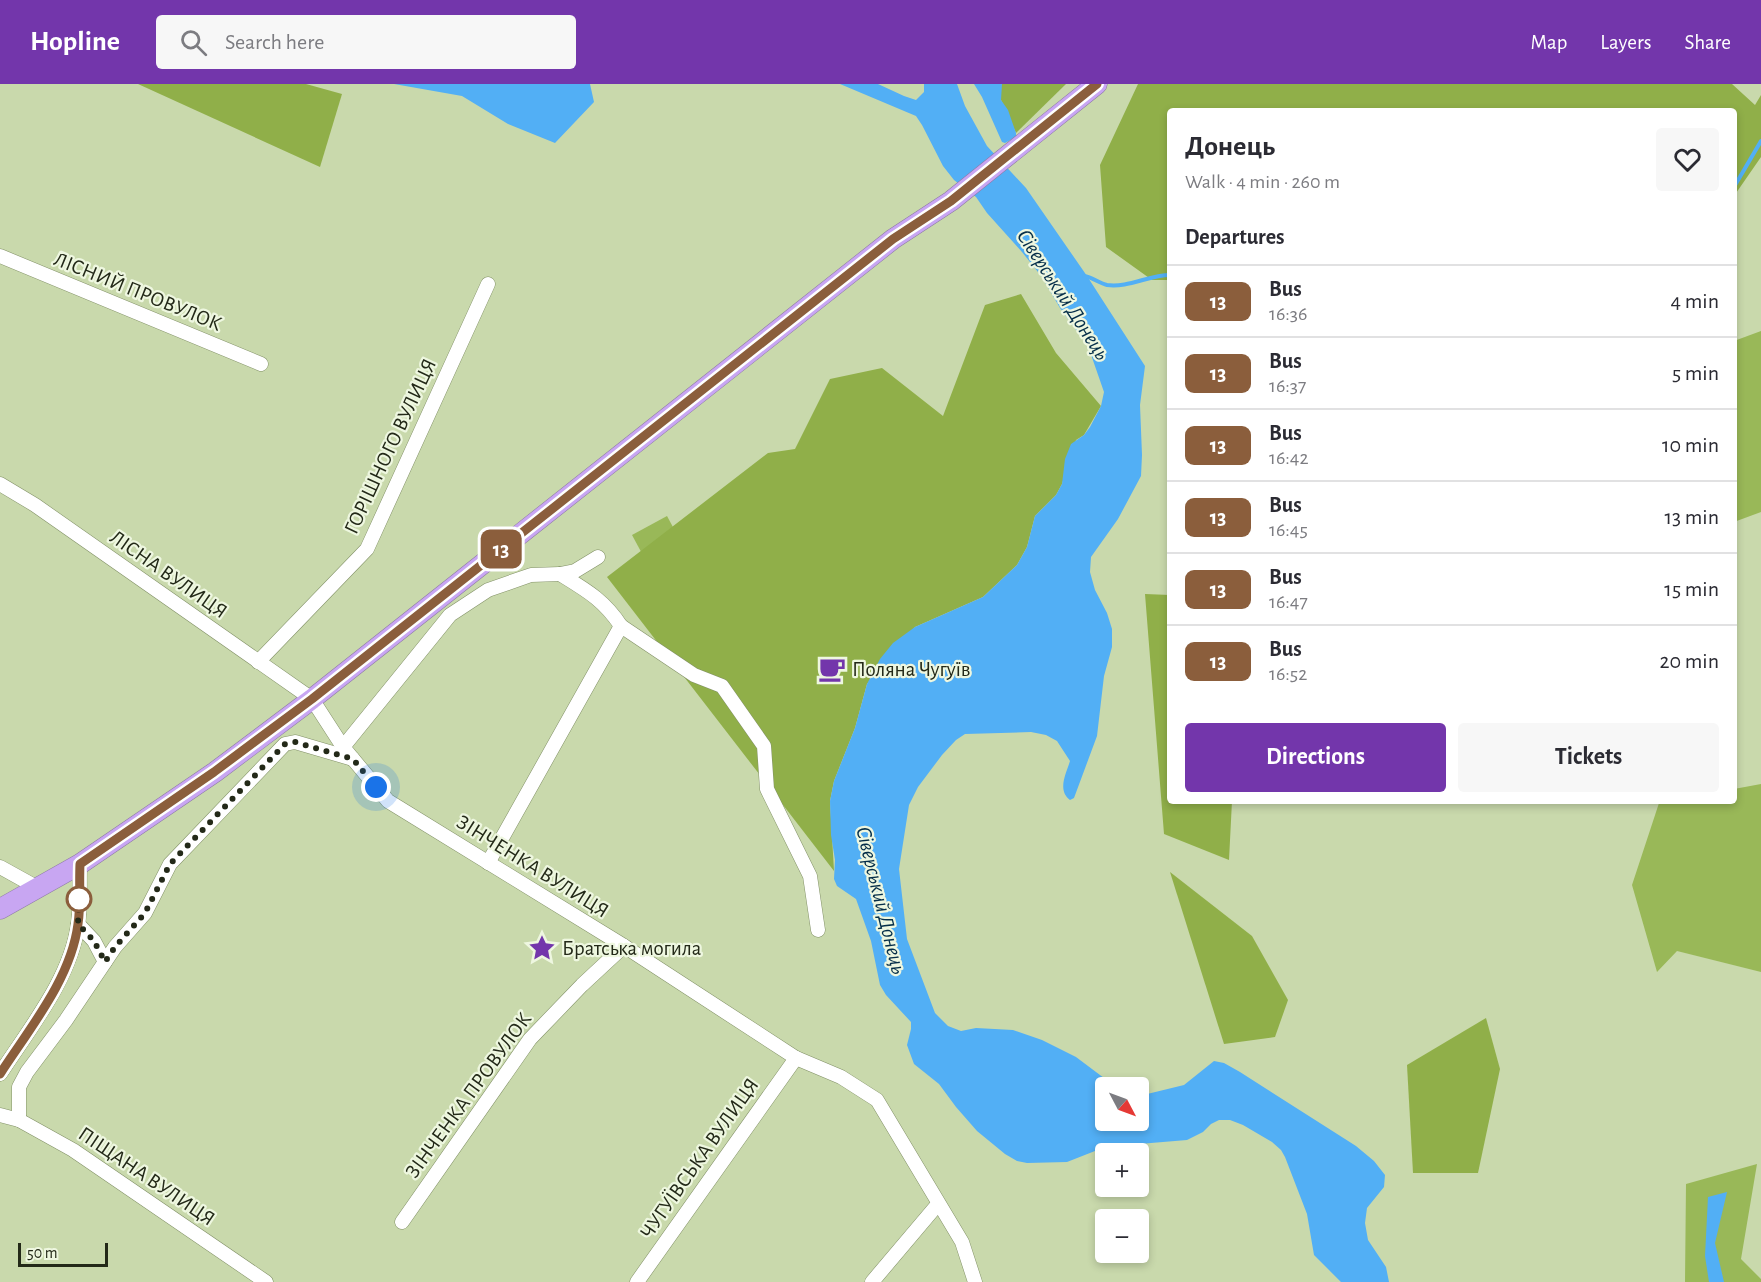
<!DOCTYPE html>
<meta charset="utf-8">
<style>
body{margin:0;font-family:"Alegreya Sans",sans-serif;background:#f7f7f7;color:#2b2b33;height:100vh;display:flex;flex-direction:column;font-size:22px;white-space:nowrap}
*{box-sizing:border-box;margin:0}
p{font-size:20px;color:#7c7c81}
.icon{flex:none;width:33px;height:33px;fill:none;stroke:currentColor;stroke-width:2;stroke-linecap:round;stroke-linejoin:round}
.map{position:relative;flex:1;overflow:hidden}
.sheet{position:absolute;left:1167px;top:24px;width:570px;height:696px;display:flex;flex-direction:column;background:#fff;border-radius:6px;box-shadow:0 3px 9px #0003}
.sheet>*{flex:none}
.badge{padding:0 12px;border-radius:9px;font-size:21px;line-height:39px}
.needle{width:39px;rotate:131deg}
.fabs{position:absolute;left:1095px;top:993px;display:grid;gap:12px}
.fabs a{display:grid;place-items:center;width:54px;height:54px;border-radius:6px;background:#fff;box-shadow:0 3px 9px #0003;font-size:30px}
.scale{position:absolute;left:18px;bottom:15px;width:90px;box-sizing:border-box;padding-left:6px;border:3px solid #232918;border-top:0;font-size:16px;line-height:21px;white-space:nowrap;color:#232918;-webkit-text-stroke:4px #eef7e0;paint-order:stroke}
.you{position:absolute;width:30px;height:30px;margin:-15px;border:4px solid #fff;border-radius:50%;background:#1a73e8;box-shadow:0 0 0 9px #1a73e833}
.map>.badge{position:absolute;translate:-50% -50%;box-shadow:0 0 0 3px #fff}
h2{padding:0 18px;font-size:22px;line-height:54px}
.round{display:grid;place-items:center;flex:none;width:63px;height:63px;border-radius:6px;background:#f7f7f7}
.summary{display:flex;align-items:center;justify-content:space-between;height:102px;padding:0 18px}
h1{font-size:28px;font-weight:700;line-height:45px}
.cta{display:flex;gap:12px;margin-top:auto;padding:12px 18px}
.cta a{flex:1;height:69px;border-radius:6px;background:#7336ab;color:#fff;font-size:24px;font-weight:700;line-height:69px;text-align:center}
.cta a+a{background:#f7f7f7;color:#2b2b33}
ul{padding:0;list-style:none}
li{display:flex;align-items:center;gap:18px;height:72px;padding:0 18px;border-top:2px solid #e1e1e2}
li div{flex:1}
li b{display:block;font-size:22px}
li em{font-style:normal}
li .badge{min-width:66px;font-weight:700;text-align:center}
header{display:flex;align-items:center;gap:36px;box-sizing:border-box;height:84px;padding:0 30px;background:#7336ab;color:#fff}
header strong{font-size:28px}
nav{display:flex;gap:33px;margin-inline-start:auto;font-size:21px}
.search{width:420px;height:54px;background:#f7f7f7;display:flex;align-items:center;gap:15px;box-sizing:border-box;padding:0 21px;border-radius:6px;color:#7c7c81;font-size:22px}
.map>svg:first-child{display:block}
.green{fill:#99b858}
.forest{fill:#90af49}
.water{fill:#52aff5}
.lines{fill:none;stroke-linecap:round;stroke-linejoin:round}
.stream{stroke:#52aff5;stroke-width:4}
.minor-casing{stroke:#829167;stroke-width:15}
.highway-casing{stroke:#8e7aa6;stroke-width:21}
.minor{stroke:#fff;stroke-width:14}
.highway{stroke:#c8a6f2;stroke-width:20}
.line-casing{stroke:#fff;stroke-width:14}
.line{stroke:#8b5e3c;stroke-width:9}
.walk{stroke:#232918;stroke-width:6;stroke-dasharray:0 10.8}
.stop-dot{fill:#fff;stroke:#8b5e3c;stroke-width:3}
.labels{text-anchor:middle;stroke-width:4.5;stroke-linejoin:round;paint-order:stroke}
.street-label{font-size:21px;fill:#232918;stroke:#eef7e0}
.poi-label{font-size:21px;fill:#232918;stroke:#eef7e0;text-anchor:start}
.water-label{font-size:22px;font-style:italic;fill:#052e49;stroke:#eef7e0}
</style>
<header>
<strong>Hopline</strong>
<div class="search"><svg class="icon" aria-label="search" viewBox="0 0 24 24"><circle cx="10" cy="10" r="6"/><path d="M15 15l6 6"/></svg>Search here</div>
<nav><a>Map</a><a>Layers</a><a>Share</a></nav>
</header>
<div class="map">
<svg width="1761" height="1198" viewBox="0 0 1761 1198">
<rect width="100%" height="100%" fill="#c9d9ac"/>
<g class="green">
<path d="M 1761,247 L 1761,428 L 1734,438 L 1734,257 Z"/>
<path d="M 667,432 L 701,495 L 666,514 L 632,451 Z"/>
<path d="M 1761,700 L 1761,888 L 1677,867 L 1657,888 L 1632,801 L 1659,719 L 1671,717 L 1734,717 L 1734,705 Z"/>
<path d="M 1757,1080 L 1741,1175 L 1761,1195 L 1761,1198 L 1685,1198 L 1686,1100 Z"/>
</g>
<g class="forest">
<path d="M 138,0 L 306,0 L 342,10 L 320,83 Z"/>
<path d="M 1001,0 L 1066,0 L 1016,49 L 1001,16 Z"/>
<path d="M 1138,0 L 1732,0 L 1755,21 L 1761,11 L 1761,73 L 1734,112 L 1734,27 L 1170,27 L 1170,196 L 1152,196 L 1106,163 L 1100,81 Z"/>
<path d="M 1021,210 L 1056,269 L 1101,322 L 1084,351 L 1076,356 L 1062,400 L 1056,411 L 1035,432 L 1027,463 L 1017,481 L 983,513 L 915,543 L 867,600 L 855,644 L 834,697 L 830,717 L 834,787 L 607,493 L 768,369 L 795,365 L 830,295 L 882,284 L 943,332 L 985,221 Z"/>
<path d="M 1145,510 L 1170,511 L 1170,717 L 1232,717 L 1229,776 L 1164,750 Z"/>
<path d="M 1170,788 L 1252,852 L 1288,916 L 1275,953 L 1224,960 Z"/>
<path d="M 1486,934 L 1500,985 L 1478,1089 L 1413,1089 L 1407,981 Z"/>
</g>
<g class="water">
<path d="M 394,0 L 590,0 L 594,18 L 555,59 L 508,40 L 462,12 Z"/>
<path d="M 840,0 L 878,0 L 904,12 L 916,16 L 924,8 L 924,0 L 957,0 L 965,22 L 987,62 L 1026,104 L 1087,192 L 1145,282 L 1140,321 L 1142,371 L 1141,392 L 1118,435 L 1091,473 L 1090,488 L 1095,506 L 1107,529 L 1112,545 L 1112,563 L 1104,592 L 1097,652 L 1074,714 L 1070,716 C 1057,706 1066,690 1070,677 L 1057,657 L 1046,651 L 1031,648 L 965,650 L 956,656 L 942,671 L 918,703 L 909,721 L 899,785 L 907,855 L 935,929 L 948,942 L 961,947 L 976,944 L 1013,946 L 1042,956 L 1076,973 L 1116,1003 L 1106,1004 L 1106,1036 L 1138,1036 L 1139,1012 L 1184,1001 L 1214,977 L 1224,979 L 1240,988 L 1356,1062 L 1374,1077 L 1385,1091 L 1384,1103 L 1367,1124 L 1365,1139 L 1368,1156 L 1386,1183 L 1389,1198 L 1341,1198 L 1314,1171 L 1307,1130 L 1285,1073 L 1281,1066 L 1272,1058 L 1243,1041 L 1230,1036 L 1219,1036 L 1211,1040 L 1203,1048 L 1187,1056 L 1115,1062 L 1095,1067 L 1067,1078 L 1027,1079 L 1017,1077 L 1005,1070 L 977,1047 L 956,1023 L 939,1000 L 914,980 L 907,961 L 911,945 L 911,938 L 886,911 L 880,901 L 871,857 L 856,815 L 837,802 L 834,795 L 835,776 L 831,751 L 830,717 L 834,697 L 855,644 L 867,600 L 880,575 L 893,559 L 915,543 L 983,513 L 1017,481 L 1027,463 L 1035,432 L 1056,411 L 1062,400 L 1065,375 L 1071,360 L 1084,351 L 1090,343 L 1101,322 L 1104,308 L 1088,262 L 1060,224 L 1042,193 L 1022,168 L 987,129 L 976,113 L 954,96 L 943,82 L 922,41 L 916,32 Z"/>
<path d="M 974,0 L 1002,0 L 1001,16 L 1008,26 L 1016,49 L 1016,53 L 1005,59 L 1002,58 L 982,13 Z"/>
<path d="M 1727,1108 L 1715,1159 L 1724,1198 L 1709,1198 L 1705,1172 L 1708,1113 Z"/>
</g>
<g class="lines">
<g class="stream">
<path d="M 1734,103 L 1761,57"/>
<path d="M 1084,192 C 1092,193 1099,199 1107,201 C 1128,204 1149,191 1170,191"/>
</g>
<defs>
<g id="minor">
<path d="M 0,172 L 261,280"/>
<path d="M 0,400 L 35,421 L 312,615 L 343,663 L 388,717 L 624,862 L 796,974 L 841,993 L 877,1016 L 962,1158 L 975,1198"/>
<path d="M 560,490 C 586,506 604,516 621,542"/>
<path d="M 258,578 L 367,465 L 488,200"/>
<path d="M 343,663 L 450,531 L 488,506 L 531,491 L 560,490 L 575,487 L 598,473"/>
<path d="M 488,779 L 621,542 L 694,591 L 722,602 L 764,662 L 767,705 L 810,792 L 818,846"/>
<path d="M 0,783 L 38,804"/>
<path d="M 78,840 L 94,857 L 105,878"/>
<path d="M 0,990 C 29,945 71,894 78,840 C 81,821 79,800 80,780"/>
<path d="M 0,1031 L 19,1036 L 73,1066 L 266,1198"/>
<path d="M 19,1036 L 19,1003 L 27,988 L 66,936 L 115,863 L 145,829 L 170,780 L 285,660 L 295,658 L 353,675"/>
<path d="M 402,1138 L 530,955 L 582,901 L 624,862"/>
<path d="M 637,1198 L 796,974"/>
<path d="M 872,1198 L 938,1120"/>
</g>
<path id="highway" d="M 0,825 L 80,780 L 215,688 L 312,615 L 893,155 L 951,117 L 1097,0"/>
</defs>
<use href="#minor" class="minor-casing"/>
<use href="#highway" class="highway-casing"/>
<use href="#minor" class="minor"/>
<use href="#highway" class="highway"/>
</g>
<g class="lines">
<defs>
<path id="line" d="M 0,990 C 29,945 71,895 78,840 C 81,821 79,800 80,780 L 214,688 L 312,615 L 893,155 L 951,117 L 1097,0"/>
</defs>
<use href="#line" class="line-casing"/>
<use href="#line" class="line"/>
<path class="walk" d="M 79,815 L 78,840 L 94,857 L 105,878 L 115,863 L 145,829 L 170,780 L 285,660 L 295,658 L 353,675 L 376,703"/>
</g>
<defs>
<symbol id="cafe-bare" viewBox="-9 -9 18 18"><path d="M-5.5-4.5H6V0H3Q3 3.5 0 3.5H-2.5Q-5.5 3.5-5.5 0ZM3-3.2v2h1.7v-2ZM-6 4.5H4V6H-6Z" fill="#7336ab" stroke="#eef7e0" stroke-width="2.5" paint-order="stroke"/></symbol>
<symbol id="sight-bare" viewBox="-9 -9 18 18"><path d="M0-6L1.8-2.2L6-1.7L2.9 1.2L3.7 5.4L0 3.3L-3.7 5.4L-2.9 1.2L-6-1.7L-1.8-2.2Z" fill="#7336ab" stroke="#eef7e0" stroke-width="2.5" paint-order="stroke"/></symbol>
</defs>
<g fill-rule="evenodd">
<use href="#cafe-bare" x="813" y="566" width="38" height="38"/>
<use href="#sight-bare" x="523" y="845" width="38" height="38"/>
</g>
<circle class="stop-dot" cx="79" cy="815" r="12"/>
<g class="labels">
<g class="street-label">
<text transform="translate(138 207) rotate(22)" y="7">ЛІСНИЙ ПРОВУЛОК</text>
<text transform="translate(390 362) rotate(-65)" y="7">ГОРІШНОГО ВУЛИЦЯ</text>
<text transform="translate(169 490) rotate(35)" y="7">ЛІСНА ВУЛИЦЯ</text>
<text transform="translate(533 782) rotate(32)" y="7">ЗІНЧЕНКА ВУЛИЦЯ</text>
<text transform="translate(468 1011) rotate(-54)" y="7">ЗІНЧЕНКА ПРОВУЛОК</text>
<text transform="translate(699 1074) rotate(-55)" y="7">ЧУГУЇВСЬКА ВУЛИЦЯ</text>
<text transform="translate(147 1092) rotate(34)" y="7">ПІЩАНА ВУЛИЦЯ</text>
</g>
<g class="poi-label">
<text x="852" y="592">Поляна Чугуїв</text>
<text x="562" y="871">Братська могила</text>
</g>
<g class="water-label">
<text transform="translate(1064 210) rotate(57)" y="8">Сіверський Донець</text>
<text transform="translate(882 816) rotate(76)" y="8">Сіверський Донець</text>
</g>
</g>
</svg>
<div class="fabs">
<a><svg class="needle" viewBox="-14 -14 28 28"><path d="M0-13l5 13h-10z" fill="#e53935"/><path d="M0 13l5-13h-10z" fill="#7c7c81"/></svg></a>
<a>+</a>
<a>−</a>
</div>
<div class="scale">50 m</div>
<div class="you" style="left:376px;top:703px"></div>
<b class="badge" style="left:501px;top:465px;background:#8b5e3c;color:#fff">13</b>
<section class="sheet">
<div class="summary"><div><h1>Донець</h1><p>Walk · 4 min · 260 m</p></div><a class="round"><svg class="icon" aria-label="heart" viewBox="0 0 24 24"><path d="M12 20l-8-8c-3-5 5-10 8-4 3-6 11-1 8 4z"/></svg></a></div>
<h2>Departures</h2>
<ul>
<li><span class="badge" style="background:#8b5e3c;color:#fff">13</span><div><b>Bus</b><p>16:36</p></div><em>4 min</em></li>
<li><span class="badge" style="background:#8b5e3c;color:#fff">13</span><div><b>Bus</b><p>16:37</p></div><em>5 min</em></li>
<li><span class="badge" style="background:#8b5e3c;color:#fff">13</span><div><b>Bus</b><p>16:42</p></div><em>10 min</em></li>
<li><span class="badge" style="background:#8b5e3c;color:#fff">13</span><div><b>Bus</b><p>16:45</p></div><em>13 min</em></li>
<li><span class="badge" style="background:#8b5e3c;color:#fff">13</span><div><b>Bus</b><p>16:47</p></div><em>15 min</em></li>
<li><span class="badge" style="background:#8b5e3c;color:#fff">13</span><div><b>Bus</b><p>16:52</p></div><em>20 min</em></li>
</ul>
<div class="cta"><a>Directions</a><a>Tickets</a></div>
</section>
</div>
